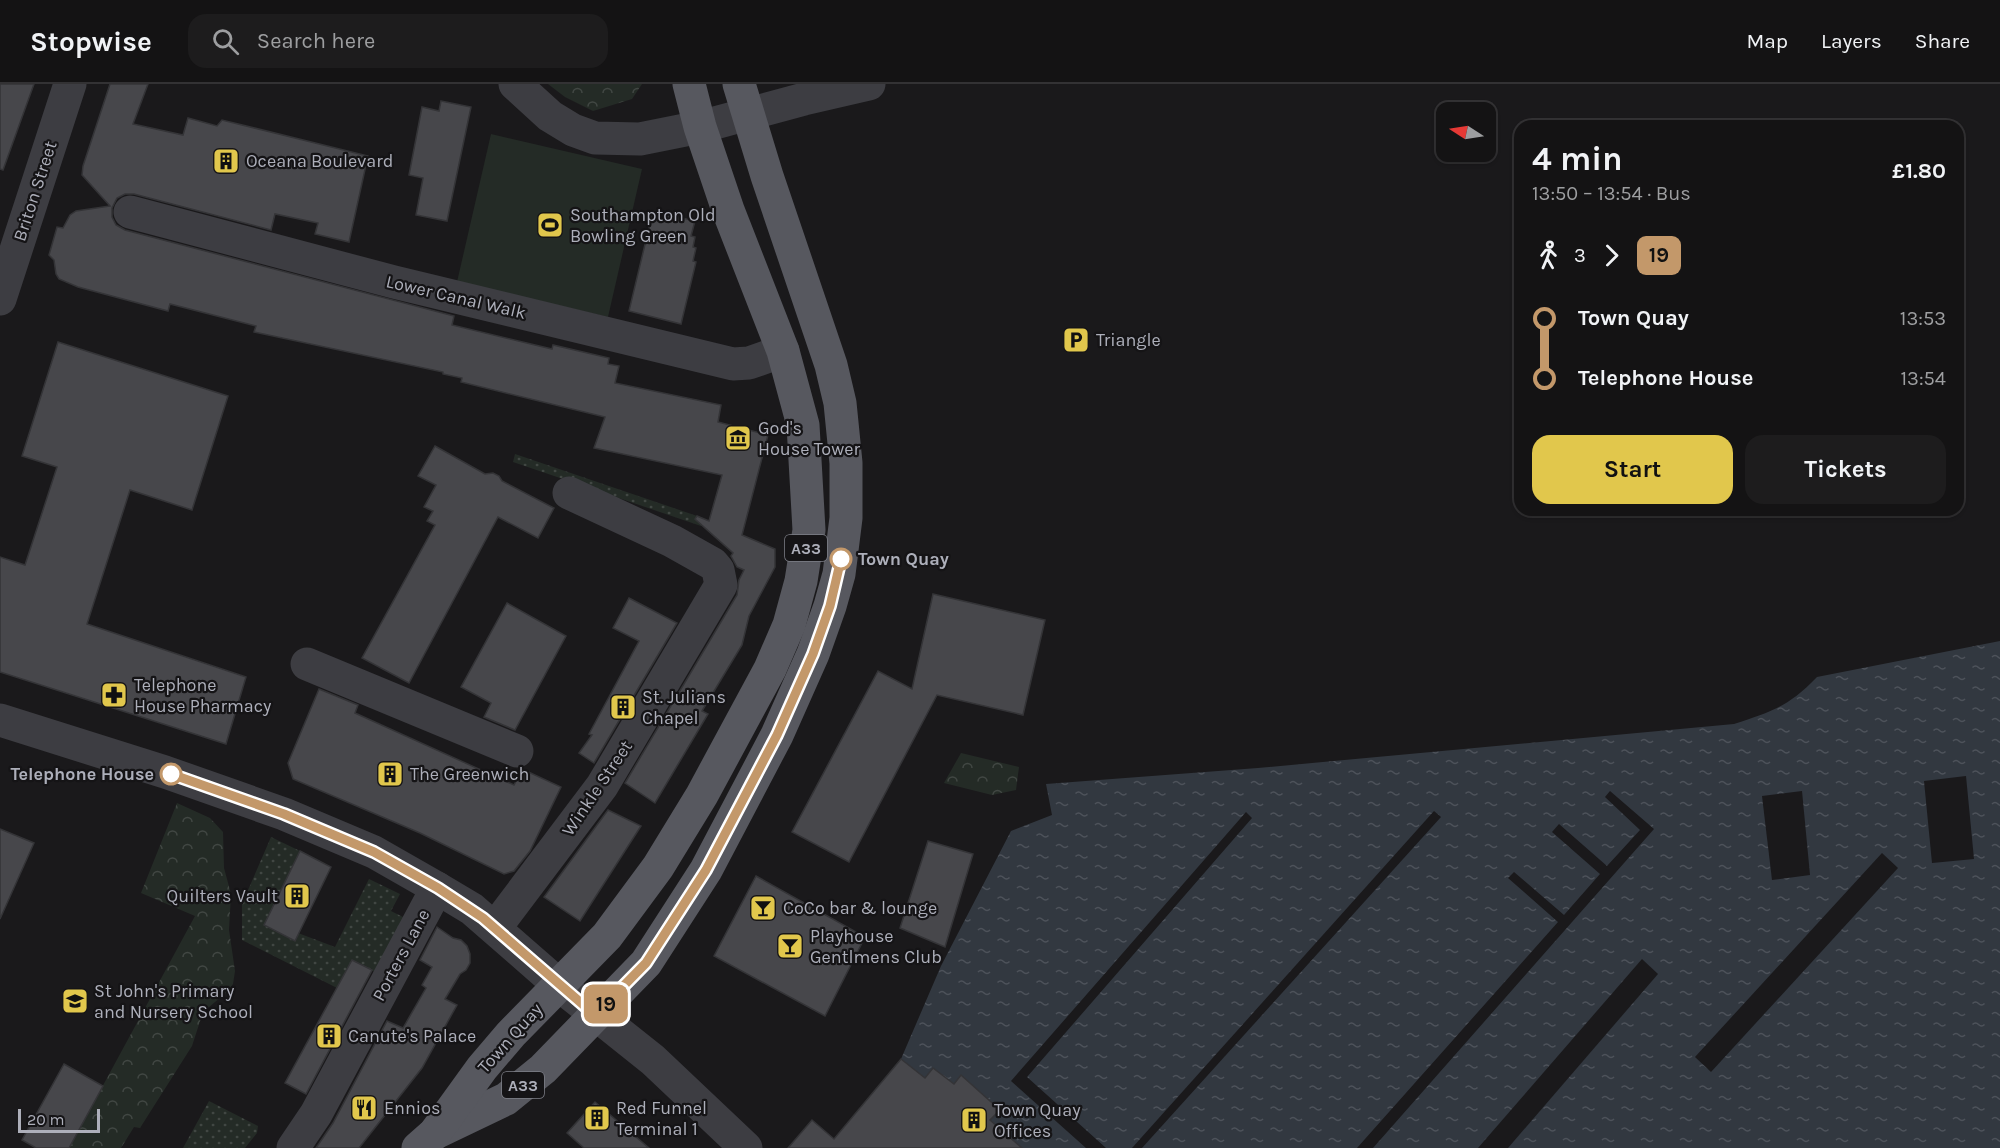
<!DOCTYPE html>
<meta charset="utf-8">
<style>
body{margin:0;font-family:Karla,sans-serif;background:#1d1c1d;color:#f1f3f6;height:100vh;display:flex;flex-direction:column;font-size:22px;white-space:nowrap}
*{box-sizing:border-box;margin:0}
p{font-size:20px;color:#9d9ea0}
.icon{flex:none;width:33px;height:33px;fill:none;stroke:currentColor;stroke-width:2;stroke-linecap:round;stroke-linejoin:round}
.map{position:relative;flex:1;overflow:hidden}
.sheet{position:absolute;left:1514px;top:36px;width:450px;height:396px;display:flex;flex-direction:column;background:#141314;border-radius:18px;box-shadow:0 2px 4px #0004,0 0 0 2px #333234}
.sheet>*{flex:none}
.badge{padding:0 12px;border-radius:9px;font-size:21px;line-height:39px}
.needle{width:39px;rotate:282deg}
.controls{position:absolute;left:1436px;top:18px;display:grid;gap:12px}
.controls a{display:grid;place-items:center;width:60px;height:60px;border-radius:12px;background:#141314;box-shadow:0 2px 4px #0004,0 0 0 2px #333234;font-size:30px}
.scale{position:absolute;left:18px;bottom:15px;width:82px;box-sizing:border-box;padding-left:6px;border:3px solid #adafba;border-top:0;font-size:16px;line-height:21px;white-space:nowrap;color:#adafba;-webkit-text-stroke:4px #151416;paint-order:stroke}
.map>.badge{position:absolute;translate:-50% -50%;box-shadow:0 0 0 3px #fff}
.legs{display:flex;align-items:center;gap:9px;height:66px;padding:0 18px;font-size:20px}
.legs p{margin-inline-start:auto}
.summary{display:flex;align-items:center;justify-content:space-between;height:102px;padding:0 18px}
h1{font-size:33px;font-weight:700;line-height:45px}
.cta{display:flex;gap:12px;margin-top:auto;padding:12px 18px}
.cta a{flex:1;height:69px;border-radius:18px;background:#e1c74c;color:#111;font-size:24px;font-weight:700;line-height:69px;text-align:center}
.cta a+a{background:#1d1c1d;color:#f1f3f6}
ul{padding:0 18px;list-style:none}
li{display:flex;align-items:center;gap:21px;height:60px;font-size:22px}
li i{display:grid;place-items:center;width:9px;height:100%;margin:0 8px;background:currentColor}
li i::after{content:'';width:15px;height:15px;margin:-8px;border:4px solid;border-radius:50%;background:#141314}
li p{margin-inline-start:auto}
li:first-child i{background:linear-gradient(#0000 50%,currentColor 0)}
li:last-child i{background:linear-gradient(currentColor 50%,#0000 0)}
header{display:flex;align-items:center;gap:36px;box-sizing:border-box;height:84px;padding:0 30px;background:#141314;border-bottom:2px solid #333234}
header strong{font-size:28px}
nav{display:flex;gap:33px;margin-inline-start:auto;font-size:21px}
.search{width:420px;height:54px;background:#1d1c1d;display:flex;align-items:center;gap:15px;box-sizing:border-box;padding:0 21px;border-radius:18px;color:#9d9ea0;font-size:22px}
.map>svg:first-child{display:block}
.grass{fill:url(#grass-dots)}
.park{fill:url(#park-crowns)}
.garden{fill:#242b26}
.water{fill:url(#water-ripples)}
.pier{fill:#1a191b}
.building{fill:#47474b;stroke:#343437;stroke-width:1.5}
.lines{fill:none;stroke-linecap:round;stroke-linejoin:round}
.minor{stroke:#3d3d42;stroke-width:33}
.major{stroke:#57585f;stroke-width:33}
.line-1-casing{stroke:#fff;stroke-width:14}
.line-1{stroke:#c3986a;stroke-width:9}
.stop-1-dot{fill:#fff;stroke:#c3986a;stroke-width:3}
.labels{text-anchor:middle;stroke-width:4.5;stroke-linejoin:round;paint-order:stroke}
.shield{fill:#151416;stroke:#7f8089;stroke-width:1.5}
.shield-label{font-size:16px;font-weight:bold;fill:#adafba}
.poi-label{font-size:18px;fill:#adafba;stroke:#151416;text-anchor:start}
.street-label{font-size:18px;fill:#adafba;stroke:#151416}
.stop-label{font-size:18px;font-weight:bold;fill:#adafba;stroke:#151416;text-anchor:start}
</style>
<header>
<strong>Stopwise</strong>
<div class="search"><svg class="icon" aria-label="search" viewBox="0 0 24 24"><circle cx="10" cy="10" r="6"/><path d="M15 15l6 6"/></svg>Search here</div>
<nav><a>Map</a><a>Layers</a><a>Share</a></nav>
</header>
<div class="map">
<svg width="2000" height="1064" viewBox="0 0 2000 1064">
<defs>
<pattern id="grass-dots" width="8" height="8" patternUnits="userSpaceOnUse" patternTransform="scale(1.5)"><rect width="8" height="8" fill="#242b26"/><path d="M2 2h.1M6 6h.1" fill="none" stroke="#414743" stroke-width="1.8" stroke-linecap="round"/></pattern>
<pattern id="park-crowns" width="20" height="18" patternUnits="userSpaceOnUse" patternTransform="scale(1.5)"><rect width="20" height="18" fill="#242b26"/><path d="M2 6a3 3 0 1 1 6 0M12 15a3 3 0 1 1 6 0" fill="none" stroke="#414743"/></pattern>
<pattern id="water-ripples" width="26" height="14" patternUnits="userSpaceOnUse" patternTransform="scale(1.5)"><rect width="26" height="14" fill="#323840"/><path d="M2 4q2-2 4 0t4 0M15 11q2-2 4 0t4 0" fill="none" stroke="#4d525a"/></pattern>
</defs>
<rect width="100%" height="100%" fill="#1a191b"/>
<g class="grass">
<path d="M 515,370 L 703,434 L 701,442 L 513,378 Z"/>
<path d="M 271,753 L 300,767 L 264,841 L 294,857 L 298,849 L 335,863 L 369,795 L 400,810 L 391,827 L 409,836 L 380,891 L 352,876 L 337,904 L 242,856 L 242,820 Z"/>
<path d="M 209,1017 L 258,1042 L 257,1049 L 245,1064 L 183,1064 Z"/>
</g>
<g class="park">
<path d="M 548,0 L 642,0 L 632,15 L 593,27 L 565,13 Z"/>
<path d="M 961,669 L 1019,683 L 1016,706 L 992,711 L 944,699 Z"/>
<path d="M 177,719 L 210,734 L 223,748 L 224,784 L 231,810 L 229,846 L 235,887 L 233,900 L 227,908 L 203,928 L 192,962 L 140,1044 L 134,1043 L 121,1064 L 69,1064 L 195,832 L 141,809 Z"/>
</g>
<path class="garden" d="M 491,50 L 642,85 L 608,233 L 457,198 Z"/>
<path class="water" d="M 2000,557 L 2000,1064 L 1022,1064 L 994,1058 L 961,992 L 954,1000 L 925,994 L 901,975 L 941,882 L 1011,747 L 1052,731 L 1046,700 L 1258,684 L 1734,640 C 1773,627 1788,623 1817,593 Z"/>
<g class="pier">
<path d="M 1966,692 L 1974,775 L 1932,779 L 1924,697 Z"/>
<path d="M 1610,707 L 1654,745 L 1373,1064 L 1357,1064 L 1558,838 L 1508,794 L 1514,788 L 1564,831 L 1600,790 L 1552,748 L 1559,740 L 1607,782 L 1640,746 L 1605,713 Z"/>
<path d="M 1802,707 L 1810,791 L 1772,796 L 1762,712 Z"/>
<path d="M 1434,727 L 1441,733 L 1142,1064 L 1132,1064 Z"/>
<path d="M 1246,728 L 1252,734 L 1027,993 L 1106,1064 L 1086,1064 L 1011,997 Z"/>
<path d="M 1882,769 L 1898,784 L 1711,988 L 1695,973 Z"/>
<path d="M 1642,875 L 1658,890 L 1508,1064 L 1478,1064 Z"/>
</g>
<g class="building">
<path d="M 0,0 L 34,0 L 3,86 L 0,85 Z"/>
<path d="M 110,0 L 148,0 L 133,40 L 183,51 L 188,34 L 217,42 L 222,36 L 368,72 L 349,158 L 315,150 L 318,139 L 275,130 L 271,146 L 134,110 L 125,110 L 117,114 L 112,124 L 112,133 L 116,141 L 125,146 L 454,232 L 452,241 L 552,265 L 553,261 L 609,274 L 608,280 L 619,282 L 615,299 L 721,321 L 718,338 L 768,351 L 742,451 L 775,465 L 775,483 L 749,532 L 742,561 L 702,627 L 708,630 L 655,719 L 625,699 L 737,511 L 739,496 L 744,486 L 737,483 L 731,472 L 733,469 L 695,435 L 697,432 L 709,437 L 722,391 L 594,364 L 605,333 L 461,298 L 462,294 L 443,290 L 443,288 L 254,248 L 256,242 L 170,220 L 168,227 L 78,203 L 59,195 L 56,190 L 54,176 L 49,171 L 57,143 L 63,144 L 70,131 L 76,127 L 110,122 L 82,91 L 83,82 Z"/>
<path d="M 441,17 L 471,23 L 447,137 L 416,131 L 423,94 L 409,91 L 422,23 L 439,27 Z"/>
<path d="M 653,127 L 695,137 L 691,152 L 695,153 L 693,163 L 696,164 L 693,177 L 696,178 L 681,240 L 629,227 Z"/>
<path d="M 58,258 L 228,312 L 192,426 L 130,406 L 87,540 L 246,593 L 226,660 L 0,588 L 0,473 L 25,481 L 57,383 L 22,372 Z"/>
<path d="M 435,362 L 485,390 L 493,389 L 499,392 L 502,397 L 554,424 L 538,454 L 498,433 L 409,599 L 362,574 L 435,441 L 427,437 L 433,427 L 424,423 L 436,401 L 418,392 Z"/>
<path d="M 933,510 L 1045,536 L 1023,631 L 937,611 L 849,778 L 792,748 L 878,587 L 912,605 Z"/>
<path d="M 629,514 L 677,539 L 594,679 L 579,669 L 592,651 L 589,650 L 639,557 L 613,544 Z"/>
<path d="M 507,519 L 566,552 L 515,646 L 484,633 L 491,619 L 461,603 Z"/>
<path d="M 319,605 L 358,621 L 355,629 L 514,701 L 522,685 L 561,703 L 530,767 L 514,787 L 504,790 L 420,749 L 293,695 L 288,679 Z"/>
<path d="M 608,726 L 641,742 L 580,837 L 544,813 Z"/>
<path d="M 0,745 L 34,759 L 0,835 Z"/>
<path d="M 928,757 L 973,770 L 945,863 L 900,844 Z"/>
<path d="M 300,767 L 331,783 L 295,857 L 264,841 Z"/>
<path d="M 756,792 L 865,853 L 825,932 L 714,872 Z"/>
<path d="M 437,843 L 453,854 L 461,856 L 467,862 L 470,870 L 470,879 L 466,886 L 460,890 L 445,915 L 457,921 L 422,984 L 359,1064 L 316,1064 L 333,1039 L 387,937 L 403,944 L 426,904 L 422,901 L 432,883 L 420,876 Z"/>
<path d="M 352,876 L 372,886 L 306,1010 L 285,999 Z"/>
<path d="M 901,975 L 925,994 L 933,984 L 954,1000 L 961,991 L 1000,1026 L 990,1036 L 1022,1064 L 788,1064 L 812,1036 L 834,1055 Z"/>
<path d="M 64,980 L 103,1002 L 69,1064 L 36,1064 L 22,1056 Z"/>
<path d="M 595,1018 L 649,1064 L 584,1064 L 567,1049 Z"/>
</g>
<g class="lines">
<g class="minor">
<path d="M 515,0 L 550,32 L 573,46 L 595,54 L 640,55 L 700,43 L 804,15 L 869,0"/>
<path d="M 130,128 L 394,198 L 733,280 L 749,279 L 783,267"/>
<path d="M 0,215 L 70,0"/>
<path d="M 307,580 L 517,667"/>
<path d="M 0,636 L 165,688 L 284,730 L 374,768 L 437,804 L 472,825 L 559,901 L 653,976 L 746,1064"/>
<path d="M 495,844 L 602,702 L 721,501 L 718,486 L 713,480 L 672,457 L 569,409"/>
<path d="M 293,1064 L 316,1030 L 437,804"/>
</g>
<g class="major">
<path d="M 435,1049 L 506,1015 L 543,985 L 646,879 L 706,786 L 777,651 L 813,570 L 830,522 L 839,490 L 846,434 L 846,379 L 840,319 L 831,281 L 767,92 L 739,0"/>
<path d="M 418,1064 L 435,1049 L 482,984 L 511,950 L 607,852 L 658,783 L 702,711 L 770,585 L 789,541 L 801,497 L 809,446 L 803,341 L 783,267 L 728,126 L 700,43 L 689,0"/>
</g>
</g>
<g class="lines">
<defs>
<path id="line-1" d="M 171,690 L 284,730 L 374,768 L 438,804 L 483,834 L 595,931 L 646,879 L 706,786 L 777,651 L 813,570 L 830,522 L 841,475"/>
</defs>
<use href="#line-1" class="line-1-casing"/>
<use href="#line-1" class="line-1"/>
</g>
<defs>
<symbol id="building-square" viewBox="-11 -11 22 22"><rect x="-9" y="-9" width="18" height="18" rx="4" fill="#e1c74c" stroke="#151416"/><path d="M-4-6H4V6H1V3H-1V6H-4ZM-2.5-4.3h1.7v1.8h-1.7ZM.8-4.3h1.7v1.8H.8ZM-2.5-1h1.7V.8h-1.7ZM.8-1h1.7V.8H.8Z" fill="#111"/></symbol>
<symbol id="stadium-square" viewBox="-11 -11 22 22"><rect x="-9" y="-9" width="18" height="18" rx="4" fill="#e1c74c" stroke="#151416"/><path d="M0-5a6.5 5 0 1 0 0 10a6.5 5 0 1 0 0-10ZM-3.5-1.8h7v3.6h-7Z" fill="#111"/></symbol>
<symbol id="parking-square" viewBox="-11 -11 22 22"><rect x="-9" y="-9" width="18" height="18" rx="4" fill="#e1c74c" stroke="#151416"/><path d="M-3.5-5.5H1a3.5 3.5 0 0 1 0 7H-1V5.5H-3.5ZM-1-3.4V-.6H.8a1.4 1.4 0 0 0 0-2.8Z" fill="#111"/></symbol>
<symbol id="museum-square" viewBox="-11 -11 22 22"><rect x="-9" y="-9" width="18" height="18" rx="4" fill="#e1c74c" stroke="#151416"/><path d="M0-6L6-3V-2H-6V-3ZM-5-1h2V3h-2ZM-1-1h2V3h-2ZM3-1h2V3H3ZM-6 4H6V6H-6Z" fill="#111"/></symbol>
<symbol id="pharmacy-square" viewBox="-11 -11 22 22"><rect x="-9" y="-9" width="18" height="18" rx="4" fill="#e1c74c" stroke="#151416"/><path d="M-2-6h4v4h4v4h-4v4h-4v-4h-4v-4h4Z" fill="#111"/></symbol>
<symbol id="bar-square" viewBox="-11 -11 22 22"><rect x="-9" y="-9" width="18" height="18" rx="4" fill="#e1c74c" stroke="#151416"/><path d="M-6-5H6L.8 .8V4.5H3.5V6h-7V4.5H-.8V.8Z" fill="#111"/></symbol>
<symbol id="school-square" viewBox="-11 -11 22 22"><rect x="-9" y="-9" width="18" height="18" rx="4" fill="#e1c74c" stroke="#151416"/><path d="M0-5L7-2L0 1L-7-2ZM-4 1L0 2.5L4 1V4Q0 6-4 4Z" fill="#111"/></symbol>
<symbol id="restaurant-square" viewBox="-11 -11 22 22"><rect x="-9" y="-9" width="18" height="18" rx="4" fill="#e1c74c" stroke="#151416"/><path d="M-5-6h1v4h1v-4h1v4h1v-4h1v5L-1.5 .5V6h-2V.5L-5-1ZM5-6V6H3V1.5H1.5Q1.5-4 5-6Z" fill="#111"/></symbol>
</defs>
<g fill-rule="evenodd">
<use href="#building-square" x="211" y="62" width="30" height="30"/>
<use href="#stadium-square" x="535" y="126" width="30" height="30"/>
<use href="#parking-square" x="1061" y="241" width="30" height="30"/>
<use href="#museum-square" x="723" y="339" width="30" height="30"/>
<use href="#pharmacy-square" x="99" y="596" width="30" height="30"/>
<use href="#building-square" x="608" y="608" width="30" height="30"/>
<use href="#building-square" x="375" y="675" width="30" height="30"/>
<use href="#building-square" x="282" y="797" width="30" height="30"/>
<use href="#bar-square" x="748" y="809" width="30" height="30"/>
<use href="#bar-square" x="775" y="847" width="30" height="30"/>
<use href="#school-square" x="60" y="902" width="30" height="30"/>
<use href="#building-square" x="314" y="937" width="30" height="30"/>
<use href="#restaurant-square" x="349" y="1009" width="30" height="30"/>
<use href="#building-square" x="582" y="1019" width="30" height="30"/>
<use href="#building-square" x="959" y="1021" width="30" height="30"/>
</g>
<g class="stop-1-dot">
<circle cx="841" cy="475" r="10"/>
<circle cx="171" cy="690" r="10"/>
</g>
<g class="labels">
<g class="shield">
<rect x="785" y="451" width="42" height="26" rx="4.5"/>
<rect x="502" y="988" width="42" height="26" rx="4.5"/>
</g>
<g class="shield-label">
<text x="806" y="470">A33</text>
<text x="523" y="1007">A33</text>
</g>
<g class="poi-label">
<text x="246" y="83">Oceana Boulevard</text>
<text x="570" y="137">Southampton Old<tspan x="570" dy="21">Bowling Green</tspan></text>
<text x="1096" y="262">Triangle</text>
<text x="758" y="350">God's<tspan x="758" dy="21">House Tower</tspan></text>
<text x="134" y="607">Telephone<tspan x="134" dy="21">House Pharmacy</tspan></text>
<text x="642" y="619">St. Julians<tspan x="642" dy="21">Chapel</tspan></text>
<text x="410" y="696">The Greenwich</text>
<text x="278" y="818" text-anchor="end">Quilters Vault</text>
<text x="783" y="830">CoCo bar &amp; lounge</text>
<text x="810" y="858">Playhouse<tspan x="810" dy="21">Gentlmens Club</tspan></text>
<text x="94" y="913">St John's Primary<tspan x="94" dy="21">and Nursery School</tspan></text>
<text x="348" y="958">Canute's Palace</text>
<text x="384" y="1030">Ennios</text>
<text x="616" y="1030">Red Funnel<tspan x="616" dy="21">Terminal 1</tspan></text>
<text x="994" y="1032">Town Quay<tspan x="994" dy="21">Offices</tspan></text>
</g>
<g class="street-label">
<text transform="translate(35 107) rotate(-72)" y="6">Briton Street</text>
<text transform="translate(456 213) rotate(13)" y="6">Lower Canal Walk</text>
<text transform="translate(597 704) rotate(-56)" y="6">Winkle Street</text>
<text transform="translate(401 871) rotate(-62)" y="6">Porters Lane</text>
<text transform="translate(510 954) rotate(-48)" y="6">Town Quay</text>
</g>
<g class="stop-label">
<text x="858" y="481">Town Quay</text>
<text x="154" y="696" text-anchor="end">Telephone House</text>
</g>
</g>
</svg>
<div class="controls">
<a><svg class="needle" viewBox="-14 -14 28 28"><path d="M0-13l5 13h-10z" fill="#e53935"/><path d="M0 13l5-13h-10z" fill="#9d9ea0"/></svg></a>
</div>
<div class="scale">20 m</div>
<b class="badge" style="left:606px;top:920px;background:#c3986a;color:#111">19</b>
<section class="sheet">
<div class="summary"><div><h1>4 min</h1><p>13:50 – 13:54 · Bus</p></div><b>£1.80</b></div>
<div class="legs"><svg class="icon" aria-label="walk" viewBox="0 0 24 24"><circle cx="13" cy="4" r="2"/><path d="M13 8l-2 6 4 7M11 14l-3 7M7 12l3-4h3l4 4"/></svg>3<svg class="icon" aria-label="forward" viewBox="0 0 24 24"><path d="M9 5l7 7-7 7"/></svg><b class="badge" style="background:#c3986a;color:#111">19</b></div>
<ul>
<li><i style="color:#c3986a"></i><b>Town Quay</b><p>13:53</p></li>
<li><i style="color:#c3986a"></i><b>Telephone House</b><p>13:54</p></li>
</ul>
<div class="cta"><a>Start</a><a>Tickets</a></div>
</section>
</div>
